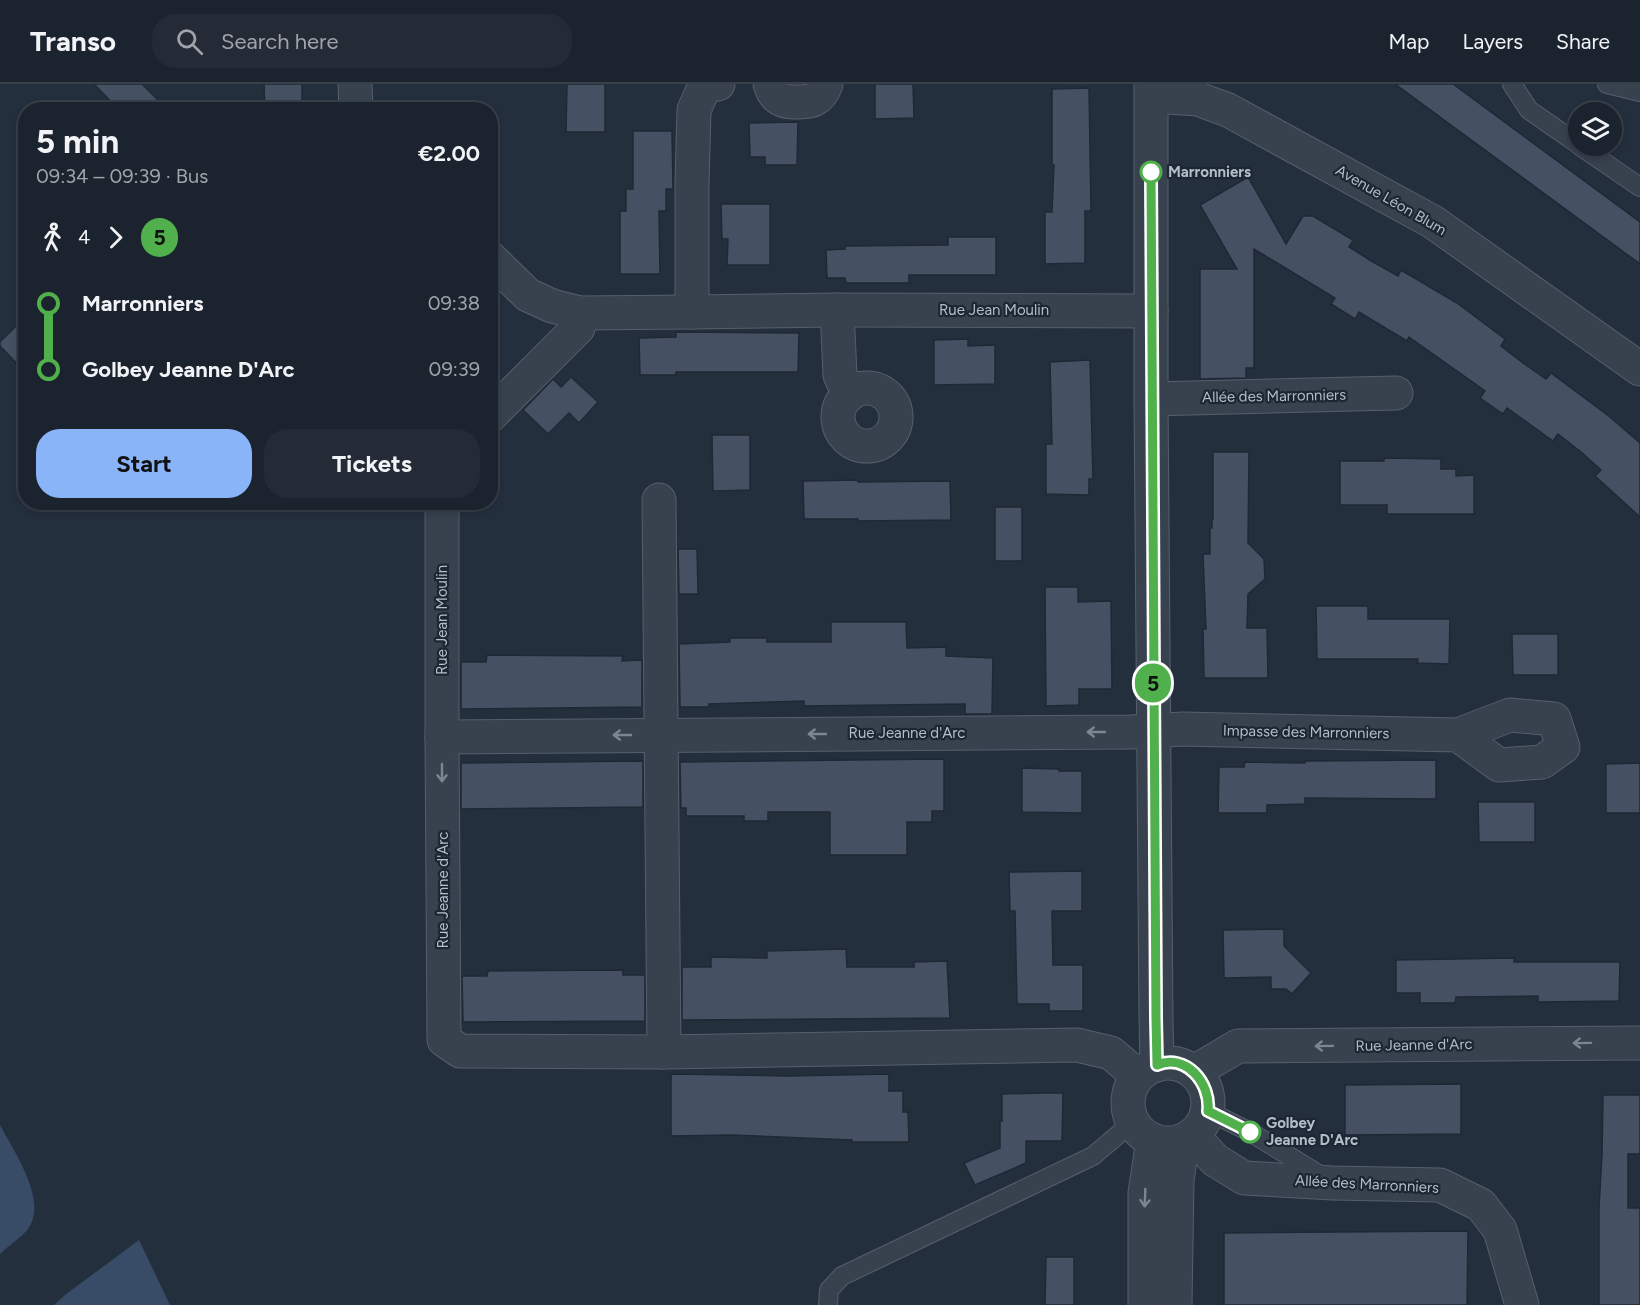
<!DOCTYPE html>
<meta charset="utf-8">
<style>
body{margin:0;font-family:Figtree,sans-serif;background:#242b36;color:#f1f3f6;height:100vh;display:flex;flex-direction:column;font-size:22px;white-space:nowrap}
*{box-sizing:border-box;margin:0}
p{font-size:20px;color:#a0a4aa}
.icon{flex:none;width:33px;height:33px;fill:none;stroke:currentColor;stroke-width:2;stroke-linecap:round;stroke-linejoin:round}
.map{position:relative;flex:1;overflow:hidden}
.drawer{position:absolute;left:18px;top:18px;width:480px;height:408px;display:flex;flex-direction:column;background:#1b232e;border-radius:24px;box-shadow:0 3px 9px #0003,0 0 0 2px #39404a}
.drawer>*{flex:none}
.badge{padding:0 12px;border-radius:20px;font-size:21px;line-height:39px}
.tools{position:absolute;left:1568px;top:18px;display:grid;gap:12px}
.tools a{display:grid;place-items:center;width:54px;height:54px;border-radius:50%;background:#1b232e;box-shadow:0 3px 9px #0003,0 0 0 2px #39404a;font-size:30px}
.map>.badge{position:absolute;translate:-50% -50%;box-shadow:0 0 0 3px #fff}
.legs{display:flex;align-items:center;gap:9px;height:66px;padding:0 18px;font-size:20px}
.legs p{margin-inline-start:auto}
.summary{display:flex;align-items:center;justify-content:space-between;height:102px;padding:0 18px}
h1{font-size:33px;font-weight:700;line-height:45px}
.primary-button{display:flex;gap:12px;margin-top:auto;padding:12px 18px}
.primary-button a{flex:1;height:69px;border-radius:24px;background:#8ab4f8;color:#111;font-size:24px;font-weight:700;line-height:69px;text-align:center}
.primary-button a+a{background:#242b36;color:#f1f3f6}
ul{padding:0 18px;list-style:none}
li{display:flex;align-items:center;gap:21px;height:66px;font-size:22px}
li i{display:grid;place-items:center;width:9px;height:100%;margin:0 8px;background:currentColor}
li i::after{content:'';width:15px;height:15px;margin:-8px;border:4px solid;border-radius:50%;background:#1b232e}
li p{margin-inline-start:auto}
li:first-child i{background:linear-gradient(#0000 50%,currentColor 0)}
li:last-child i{background:linear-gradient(currentColor 50%,#0000 0)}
header{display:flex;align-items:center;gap:36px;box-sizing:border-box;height:84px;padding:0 30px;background:#1b232e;border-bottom:2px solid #39404a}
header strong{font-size:28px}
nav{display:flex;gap:33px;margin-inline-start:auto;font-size:21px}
.search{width:420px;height:54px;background:#242b36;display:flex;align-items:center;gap:15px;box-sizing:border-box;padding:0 21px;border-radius:24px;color:#a0a4aa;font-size:22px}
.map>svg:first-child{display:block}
.water{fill:#394c67}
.building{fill:#455162;stroke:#1f2835;stroke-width:1.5}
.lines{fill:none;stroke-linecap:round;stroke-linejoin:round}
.service-casing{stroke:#565f6c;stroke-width:20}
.minor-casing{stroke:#565f6c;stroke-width:35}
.service{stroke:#38414e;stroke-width:18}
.minor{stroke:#38414e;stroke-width:33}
.oneway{stroke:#7c8592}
.line-1-casing{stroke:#fff;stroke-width:14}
.line-1{stroke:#50b04b;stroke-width:9}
.stop-1-dot{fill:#fff;stroke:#50b04b;stroke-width:3}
.labels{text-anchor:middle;stroke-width:4.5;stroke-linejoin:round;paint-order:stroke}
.stop-label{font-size:15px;font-weight:bold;fill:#b4bcc9;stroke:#1d2633;text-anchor:start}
.street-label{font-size:15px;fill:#b4bcc9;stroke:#1d2633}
</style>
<header>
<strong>Transo</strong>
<div class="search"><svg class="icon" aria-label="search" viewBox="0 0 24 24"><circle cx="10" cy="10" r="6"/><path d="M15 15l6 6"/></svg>Search here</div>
<nav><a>Map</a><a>Layers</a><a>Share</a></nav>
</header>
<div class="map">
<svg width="1640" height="1221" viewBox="0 0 1640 1221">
<rect width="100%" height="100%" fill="#242f3e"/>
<g class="water">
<path d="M 0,1041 C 13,1066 49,1117 28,1145 C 22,1153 8,1162 0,1170 Z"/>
<path d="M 139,1156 L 170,1221 L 54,1221 L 65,1211 Z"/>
</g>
<g class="building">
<path d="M 94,0 L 142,0 L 168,26 L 119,26 Z"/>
<path d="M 264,0 L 302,0 L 302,26 L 265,26 Z"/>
<path d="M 567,0 L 605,0 L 605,48 L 566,48 Z"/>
<path d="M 875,0 L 913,0 L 914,34 L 875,35 Z"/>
<path d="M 1395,0 L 1453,0 L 1640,138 L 1640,180 Z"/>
<path d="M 1089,4 L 1091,127 L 1085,127 L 1085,179 L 1045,180 L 1045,128 L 1052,128 L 1054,81 L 1052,81 L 1052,5 Z"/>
<path d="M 798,38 L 797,81 L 765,81 L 765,73 L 750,73 L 749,39 Z"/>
<path d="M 633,47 L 672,47 L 673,105 L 666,105 L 666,127 L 659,127 L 660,190 L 620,190 L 620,127 L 626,127 L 626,105 L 633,105 Z"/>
<path d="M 1248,93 L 1286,160 L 1303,132 L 1313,132 L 1353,156 L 1349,163 L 1373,178 L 1398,192 L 1401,186 L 1457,219 L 1505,255 L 1501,262 L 1523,279 L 1546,295 L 1551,289 L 1610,333 L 1640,359 L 1640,433 L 1595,392 L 1601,386 L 1581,368 L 1558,350 L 1553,357 L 1507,324 L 1503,330 L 1480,314 L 1485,307 L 1409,253 L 1407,257 L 1359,228 L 1355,235 L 1331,220 L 1335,214 L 1254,165 L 1254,284 L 1246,284 L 1246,294 L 1200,295 L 1200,185 L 1237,185 L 1200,121 Z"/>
<path d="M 721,120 L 770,120 L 770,181 L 727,181 L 728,155 L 722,155 Z"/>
<path d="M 948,153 L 996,153 L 996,191 L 909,191 L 909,199 L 846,199 L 845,194 L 827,194 L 826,166 L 845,165 L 845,162 L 948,161 Z"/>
<path d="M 26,232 L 26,289 L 0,262 L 0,258 Z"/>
<path d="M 676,248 L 799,249 L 798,288 L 676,288 L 676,291 L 640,291 L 639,254 L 676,253 Z"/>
<path d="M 968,255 L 968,262 L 995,261 L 995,300 L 934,301 L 934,256 Z"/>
<path d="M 1090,276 L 1093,395 L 1089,395 L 1089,411 L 1046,410 L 1046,360 L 1052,360 L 1050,278 Z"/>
<path d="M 571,293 L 598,318 L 579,339 L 569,329 L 548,350 L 523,326 L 553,295 L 561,303 Z"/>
<path d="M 712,351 L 750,351 L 750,406 L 713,407 Z"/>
<path d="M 1213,368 L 1249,368 L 1248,459 L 1264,475 L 1265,495 L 1248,510 L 1247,544 L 1267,544 L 1268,594 L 1204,594 L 1203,545 L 1206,545 L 1203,470 L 1210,470 L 1210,444 L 1212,444 L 1212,435 L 1213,435 Z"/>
<path d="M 1384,374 L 1441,375 L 1441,385 L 1456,385 L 1456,392 L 1474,391 L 1474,430 L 1387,430 L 1387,421 L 1340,421 L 1340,377 L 1384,377 Z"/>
<path d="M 858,396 L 858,398 L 950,397 L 951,436 L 858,437 L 858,435 L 804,435 L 803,397 Z"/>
<rect x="995" y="423" width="27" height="54"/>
<path d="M 678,465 L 697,465 L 698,510 L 679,510 Z"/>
<path d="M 1045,503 L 1078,503 L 1078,518 L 1111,517 L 1112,605 L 1079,605 L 1079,621 L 1046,622 Z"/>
<path d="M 1316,522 L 1368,522 L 1368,535 L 1450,535 L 1449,580 L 1417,579 L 1418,575 L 1317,575 Z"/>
<path d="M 831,538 L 906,538 L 907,564 L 946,563 L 946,572 L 993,574 L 992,630 L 965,630 L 965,620 L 804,622 L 804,617 L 709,620 L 709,623 L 680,623 L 679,560 L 730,558 L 730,554 L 767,554 L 767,558 L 831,558 Z"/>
<path d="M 1512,550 L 1558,550 L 1558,591 L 1513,591 Z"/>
<path d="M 487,571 L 623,572 L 622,577 L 642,576 L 642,623 L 461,625 L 461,578 L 486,578 Z"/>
<path d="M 944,675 L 944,727 L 932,727 L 932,738 L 907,738 L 907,771 L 830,771 L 830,728 L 768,728 L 768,737 L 744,737 L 744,732 L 686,732 L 686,724 L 681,724 L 680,678 Z"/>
<path d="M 1436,676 L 1436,715 L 1305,714 L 1305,720 L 1267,721 L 1267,729 L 1218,729 L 1219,683 L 1244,683 L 1245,678 L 1305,679 L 1305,677 Z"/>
<path d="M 643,677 L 643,723 L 461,725 L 461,679 Z"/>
<path d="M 1640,679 L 1640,729 L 1606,729 L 1606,680 Z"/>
<path d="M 1022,684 L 1059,685 L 1059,687 L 1082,687 L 1082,729 L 1022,728 Z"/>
<path d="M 1478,718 L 1535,718 L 1535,758 L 1479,758 Z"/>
<path d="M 1082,787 L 1082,827 L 1052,827 L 1053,881 L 1083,881 L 1083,927 L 1049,927 L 1049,920 L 1017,920 L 1015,827 L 1010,827 L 1009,788 Z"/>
<path d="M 1284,845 L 1284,862 L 1311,889 L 1292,910 L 1286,905 L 1271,905 L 1271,893 L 1224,894 L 1223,846 Z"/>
<path d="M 846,865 L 847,883 L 914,883 L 914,878 L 947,877 L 950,934 L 682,936 L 682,883 L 711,883 L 711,873 L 767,874 L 767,867 Z"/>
<path d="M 1514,874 L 1514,878 L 1620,878 L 1619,917 L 1538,918 L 1538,912 L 1456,913 L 1455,919 L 1420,919 L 1420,909 L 1396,909 L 1396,876 Z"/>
<path d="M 623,886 L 623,891 L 645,891 L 645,937 L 463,938 L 462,892 L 487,892 L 488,887 Z"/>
<path d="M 671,990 L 789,992 L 889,990 L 889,1007 L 903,1007 L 903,1028 L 908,1028 L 909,1058 L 852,1058 L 852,1056 L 731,1051 L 671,1052 Z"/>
<path d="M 1461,1000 L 1461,1050 L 1345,1051 L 1345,1001 Z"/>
<path d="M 1041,1009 L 1063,1009 L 1062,1057 L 1026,1057 L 1026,1079 L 975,1101 L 964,1079 L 1000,1064 L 1000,1037 L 1002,1037 L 1002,1010 Z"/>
<path d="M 1603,1011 L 1640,1011 L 1640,1070 L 1628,1070 L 1628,1124 L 1640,1124 L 1640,1221 L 1599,1221 L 1599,1124 L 1602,1070 Z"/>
<path d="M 1468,1147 L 1467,1221 L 1224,1221 L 1224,1149 Z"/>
<path d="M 1046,1173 L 1074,1173 L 1074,1221 L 1045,1221 Z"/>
</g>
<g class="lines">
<defs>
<g id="service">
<path d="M 1512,0 L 1529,26 L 1578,60"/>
<path d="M 1607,0 L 1640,8"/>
<path d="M 1580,62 L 1640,103"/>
<path d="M 1208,1027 L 1250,1048 L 1323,1093"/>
<path d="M 828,1221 L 829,1206 L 842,1192 L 1093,1072 L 1133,1038"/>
</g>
<g id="minor">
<path d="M 355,0 L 356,26"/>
<path d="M 770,0 C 774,14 782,18 795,18 C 811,18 820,17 826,0"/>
<path d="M 1151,0 L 1151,315 L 1156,935 L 1157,981"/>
<path d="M 1151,12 L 1198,15 L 1228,26 L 1433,138 L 1640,285"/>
<path d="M 490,174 L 528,211 L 552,222 L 580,229 L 692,228 L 837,226 L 1151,227"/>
<path d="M 837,226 L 840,291 L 849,311"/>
<path d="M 692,228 L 692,101 L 694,26 L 705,1 L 718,0"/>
<circle cx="867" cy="333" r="29"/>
<path d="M 1151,315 L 1396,309"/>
<path d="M 490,332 L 578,244 L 580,229"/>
<path d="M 659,416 L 664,968"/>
<path d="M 442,653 L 442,431 L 443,418"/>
<circle cx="1168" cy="1019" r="40"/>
<path d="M 1194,988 L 1238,962 L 1640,959"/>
<path d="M 1138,992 L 1111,969 L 1077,961 L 664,968 L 460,967 L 444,956 L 442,653 L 1131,648 L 1183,645 L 1458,651 L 1510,631 L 1554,635 L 1563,663 L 1542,678 L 1499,681 L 1458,651"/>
<path d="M 1192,1051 L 1215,1076 L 1244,1094 L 1333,1099 L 1440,1101 L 1481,1121 L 1500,1146 L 1522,1221"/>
<path d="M 1145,1221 L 1145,1109 L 1153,1056"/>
<path d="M 1175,1221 L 1177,1096 L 1183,1056"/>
</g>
</defs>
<use href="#service" class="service-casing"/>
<use href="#minor" class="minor-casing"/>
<use href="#service" class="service"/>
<use href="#minor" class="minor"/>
</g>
<defs><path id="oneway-shaft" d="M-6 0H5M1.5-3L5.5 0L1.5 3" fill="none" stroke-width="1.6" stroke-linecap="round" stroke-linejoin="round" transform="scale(1.5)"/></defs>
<g class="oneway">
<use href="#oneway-shaft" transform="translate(1096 648) rotate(180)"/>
<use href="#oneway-shaft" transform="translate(817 650) rotate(180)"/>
<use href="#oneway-shaft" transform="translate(622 651) rotate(180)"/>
<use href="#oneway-shaft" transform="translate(442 689) rotate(90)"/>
<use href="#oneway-shaft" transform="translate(1582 959) rotate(179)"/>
<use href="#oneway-shaft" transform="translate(1324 962) rotate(179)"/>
<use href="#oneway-shaft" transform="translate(1145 1114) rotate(92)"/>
</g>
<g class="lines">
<defs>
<path id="line-1" d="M 1151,88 L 1156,934 L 1157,981 C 1186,969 1211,999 1208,1027 L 1250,1048"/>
</defs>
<use href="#line-1" class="line-1-casing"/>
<use href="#line-1" class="line-1"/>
</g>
<g class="stop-1-dot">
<circle cx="1151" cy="88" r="10"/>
<circle cx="1250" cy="1048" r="10"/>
</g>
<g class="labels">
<g class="stop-label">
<text x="1168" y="93">Marronniers</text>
<text x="1266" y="1044">Golbey<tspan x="1266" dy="17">Jeanne D'Arc</tspan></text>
</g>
<g class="street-label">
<text transform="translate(1391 116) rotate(30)" y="5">Avenue Léon Blum</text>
<text x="994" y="231">Rue Jean Moulin</text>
<text transform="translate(1274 312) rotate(-1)" y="5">Allée des Marronniers</text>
<text transform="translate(442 536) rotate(-90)" y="5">Rue Jean Moulin</text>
<text transform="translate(1306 648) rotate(1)" y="5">Impasse des Marronniers</text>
<text x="907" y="654">Rue Jeanne d'Arc</text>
<text transform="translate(443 806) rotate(-90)" y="5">Rue Jeanne d'Arc</text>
<text transform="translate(1414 961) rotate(-1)" y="5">Rue Jeanne d'Arc</text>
<text transform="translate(1367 1100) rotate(3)" y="5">Allée des Marronniers</text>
</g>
</g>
</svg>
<div class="tools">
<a><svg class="icon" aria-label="layers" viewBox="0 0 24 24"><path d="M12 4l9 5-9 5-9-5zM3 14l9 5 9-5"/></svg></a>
</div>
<b class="badge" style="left:1153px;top:599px;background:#50b04b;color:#111">5</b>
<section class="drawer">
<div class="summary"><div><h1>5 min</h1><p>09:34 – 09:39 · Bus</p></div><b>€2.00</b></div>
<div class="legs"><svg class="icon" aria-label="walk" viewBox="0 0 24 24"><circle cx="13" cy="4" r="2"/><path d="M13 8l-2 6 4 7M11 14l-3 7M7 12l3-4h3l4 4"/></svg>4<svg class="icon" aria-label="forward" viewBox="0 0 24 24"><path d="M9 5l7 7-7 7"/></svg><b class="badge" style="background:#50b04b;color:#111">5</b></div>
<ul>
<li><i style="color:#50b04b"></i><b>Marronniers</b><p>09:38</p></li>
<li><i style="color:#50b04b"></i><b>Golbey Jeanne D'Arc</b><p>09:39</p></li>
</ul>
<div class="primary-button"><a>Start</a><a>Tickets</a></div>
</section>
</div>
